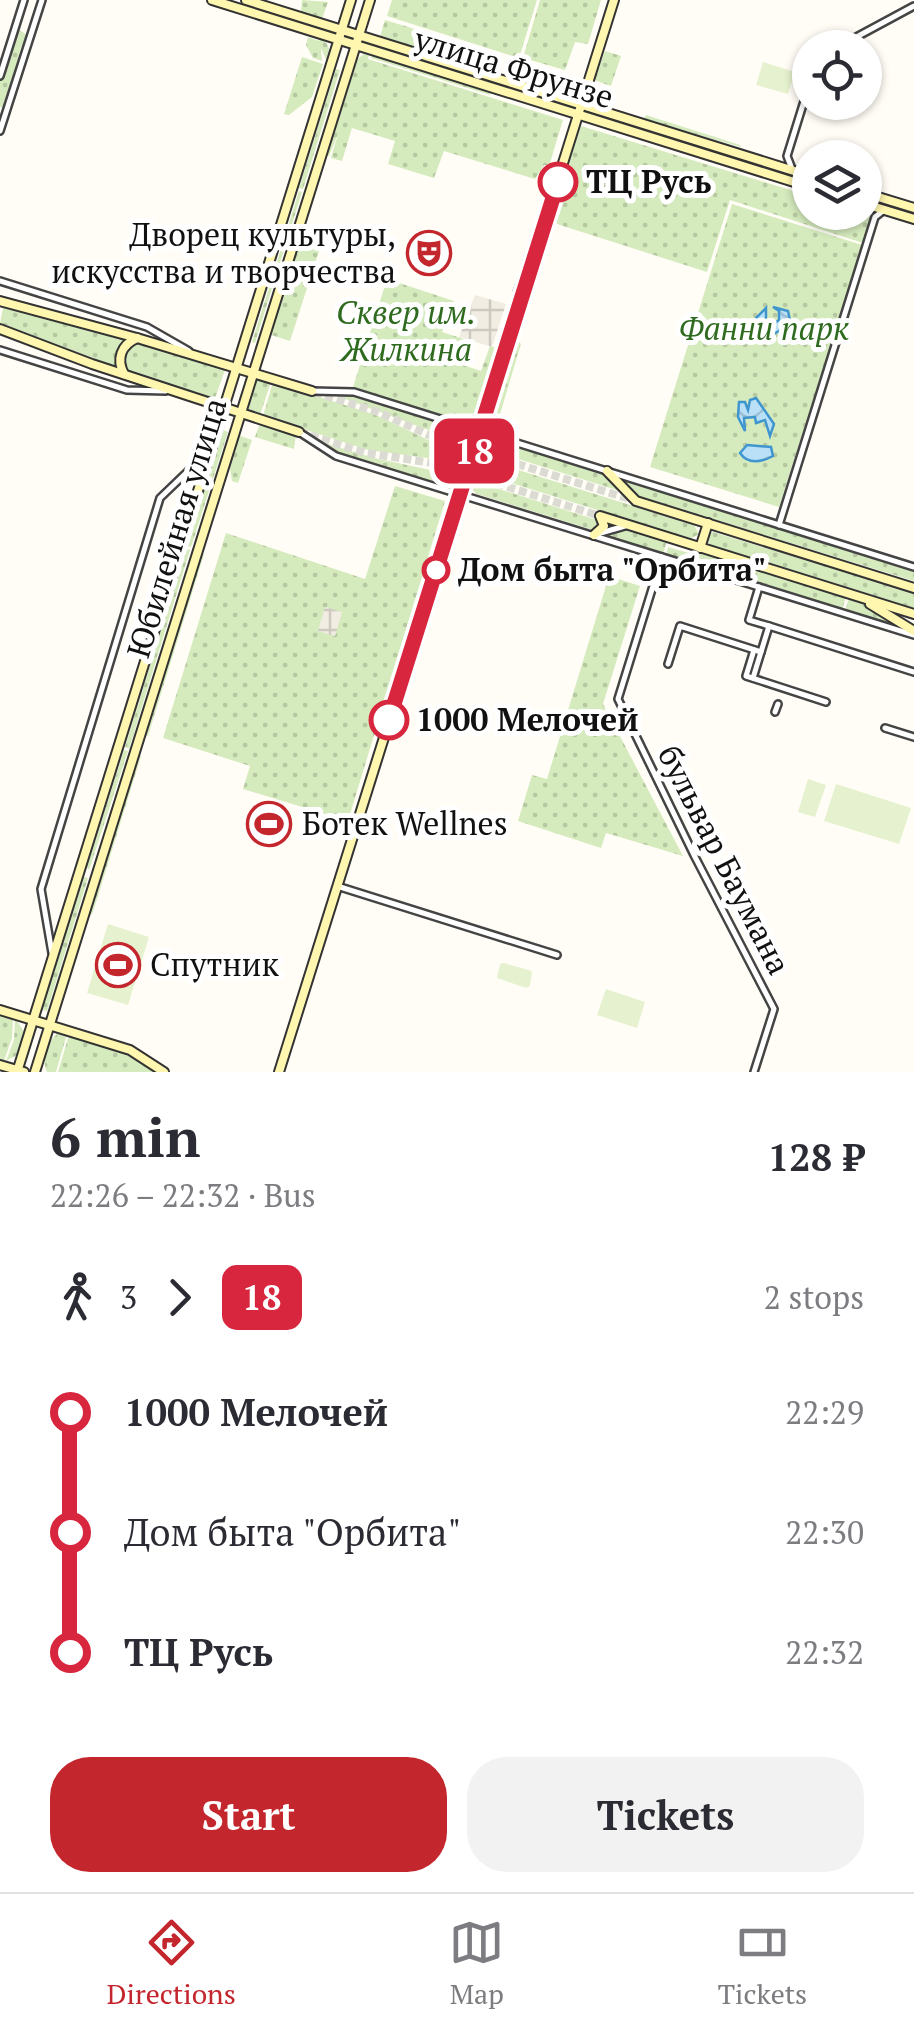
<!DOCTYPE html>
<meta charset="utf-8">
<style>
body{margin:0;font-family:"PT Serif",serif;background:#f2f2f3;color:#2b2b33;height:100vh;display:flex;flex-direction:column;font-size:38px;white-space:nowrap}
*{box-sizing:border-box;margin:0}
p{font-size:32px;color:#7c7c81}
.icon{flex:none;width:55px;height:55px;fill:none;stroke:currentColor;stroke-width:2;stroke-linecap:round;stroke-linejoin:round}
.map{position:relative;height:1072px;overflow:hidden}
.sheet{display:flex;flex-direction:column;background:#fff;flex:1}
.sheet>*{flex:none}
.badge{padding:0 20px;border-radius:15px;font-size:35px;line-height:65px}
.tools{position:absolute;left:792px;top:30px;display:grid;gap:20px}
.tools a{display:grid;place-items:center;width:90px;height:90px;border-radius:50%;background:#fff;box-shadow:0 2px 8px #0004;font-size:50px}
.map>.badge{position:absolute;translate:-50% -50%;box-shadow:0 0 0 5px #fff}
.legs{display:flex;align-items:center;gap:15px;height:110px;padding:0 50px;font-size:32px}
.legs p{margin-inline-start:auto}
.summary{display:flex;align-items:center;justify-content:space-between;height:170px;padding:0 50px}
h1{font-size:55px;font-weight:800;line-height:75px}
.cta{display:flex;gap:20px;margin-top:auto;padding:20px 50px}
.cta a{flex:1;height:115px;border-radius:40px;background:#c4262e;color:#fff;font-size:40px;font-weight:800;line-height:115px;text-align:center}
.cta a+a{background:#f2f2f3;color:#2b2b33}
ul{padding:0 50px;list-style:none}
li{display:flex;align-items:center;gap:35px;height:120px;font-size:38px}
li i{display:grid;place-items:center;width:15px;height:100%;margin:0 12px;background:currentColor}
li i::after{content:'';width:25px;height:25px;margin:-12px;border:8px solid;border-radius:50%;background:#fff}
li p{margin-inline-start:auto}
li:first-child i{background:linear-gradient(#0000 50%,currentColor 0)}
li:last-child i{background:linear-gradient(currentColor 50%,#0000 0)}
.tab-bar{display:flex;justify-content:space-around;align-items:center;height:140px;border-top:2px solid #e1e1e2;background:#fff;font-size:28px;color:#7c7c81}
.tab-bar a{display:grid;justify-items:center;gap:5px}
.tab-bar .current{color:#c4262e}
.map>svg:first-child{display:block}
.grass{fill:url(#grass-dots)}
.pitch{fill:#e6f2cf}
.plaza{fill:url(#plaza-grid)}
.water{fill:url(#water-waves);stroke:#3f96cf;stroke-width:2.5}
.lines{fill:none;stroke-linecap:round;stroke-linejoin:round}
.secondary-tunnel{stroke:#dbdad3;stroke-width:8;stroke-dasharray:8 4;stroke-linecap:butt}
.street-casing{stroke:#444;stroke-width:10}
.secondary-casing{stroke:#333;stroke-width:12}
.street{stroke:#fff;stroke-width:5}
.secondary{stroke:#fff6b0;stroke-width:8}
.secondary-bridge-casing{stroke:#333;stroke-width:12;stroke-linecap:butt}
.secondary-bridge{stroke:#fff6b0;stroke-width:8}
.line-1-casing{stroke:#fff;stroke-width:22}
.line-1{stroke:#d7263d;stroke-width:15}
.stop-1-dot{fill:#fff;stroke:#d7263d;stroke-width:5}
.labels{text-anchor:middle;stroke-width:10;stroke-linejoin:round;paint-order:stroke}
.street-label{font-size:32px;fill:#111;stroke:#fff}
.stop-label{font-size:32px;font-weight:bold;fill:#111;stroke:#fff;text-anchor:start}
.poi-label{font-size:32px;fill:#111;stroke:#fff;text-anchor:start}
.park-label{font-size:32px;font-style:italic;fill:#2f6b1f;stroke:#fff}
</style>
<div class="map">
<svg width="914" height="1072" viewBox="0 0 914 1072">
<defs>
<pattern id="grass-dots" width="8" height="8" patternUnits="userSpaceOnUse" patternTransform="scale(2.5)"><rect width="8" height="8" fill="#d5ebbd"/><path d="M2 2h.1M6 6h.1" fill="none" stroke="#b6c8a1" stroke-width="1.8" stroke-linecap="round"/></pattern>
<pattern id="plaza-grid" width="8" height="8" patternUnits="userSpaceOnUse" patternTransform="scale(2.5)"><rect width="8" height="8" fill="#f1ede2"/><path d="M0 4h8M4 0v8" fill="none" stroke="#cecac1"/></pattern>
<pattern id="water-waves" width="16" height="10" patternUnits="userSpaceOnUse" patternTransform="scale(2.5)"><rect width="16" height="10" fill="#b9e0f7"/><path d="M0 5q4-4 8 0t8 0" fill="none" stroke="#9ebfd3"/></pattern>
</defs>
<rect width="100%" height="100%" fill="#fffdf5"/>
<g class="grass">
<path d="M 302,0 L 328,2 L 322,19 L 301,12 Z"/>
<path d="M 392,0 L 537,0 L 519,58 L 387,16 Z"/>
<path d="M 540,0 L 601,0 L 588,44 L 575,42 L 565,70 L 523,58 Z"/>
<path d="M 385,20 L 451,40 L 445,58 L 380,37 Z"/>
<path d="M 20,30 L 28,36 L 25,46 L 21,47 L 5,108 L 0,107 L 0,81 L 16,31 Z"/>
<path d="M 308,37 L 319,41 L 321,38 C 330,45 331,51 327,62 L 321,48 L 322,61 L 313,58 L 306,45 Z"/>
<path d="M 459,43 L 492,53 L 497,66 L 495,73 L 453,60 Z"/>
<path d="M 377,44 L 568,104 L 567,107 L 376,47 Z"/>
<path d="M 605,51 L 621,56 L 611,86 L 594,80 Z"/>
<path d="M 364,54 L 369,55 L 368,59 L 563,120 L 549,166 L 544,165 L 535,179 L 444,151 L 434,178 L 388,164 L 395,141 L 352,128 L 342,161 L 331,158 L 338,134 L 329,156 L 326,155 L 356,60 Z"/>
<path d="M 372,54 L 491,91 L 490,95 L 371,58 Z"/>
<path d="M 302,57 L 323,64 L 312,97 L 289,115 L 284,114 Z"/>
<path d="M 528,64 L 554,72 L 548,90 L 522,81 Z"/>
<path d="M 336,69 L 340,70 L 303,189 L 299,188 Z"/>
<path d="M 646,115 L 740,145 L 741,147 L 644,119 Z"/>
<path d="M 581,126 L 810,196 L 810,212 L 861,213 L 875,217 L 866,244 L 730,200 L 707,272 L 560,225 L 550,221 L 559,193 L 570,191 L 571,187 L 562,181 Z"/>
<path d="M 299,191 L 302,192 L 255,343 L 252,342 Z"/>
<path d="M 732,204 L 862,245 L 779,507 L 650,467 Z"/>
<path d="M 298,241 L 320,248 L 290,341 L 268,334 Z"/>
<path d="M 387,279 L 454,301 L 442,332 L 464,339 L 457,363 L 481,371 L 490,346 L 499,349 L 475,420 L 467,423 L 353,387 Z"/>
<path d="M 3,308 L 127,339 L 116,354 L 117,367 L 0,323 Z"/>
<path d="M 139,341 L 226,367 L 214,401 L 130,375 L 123,358 L 128,347 Z"/>
<path d="M 518,341 L 521,344 L 497,424 L 488,422 L 511,345 Z"/>
<path d="M 261,379 L 271,382 L 260,415 L 251,412 L 247,406 L 254,383 Z"/>
<path d="M 273,382 L 376,415 L 439,445 L 694,525 L 699,534 L 690,539 L 435,459 L 368,450 L 263,416 Z"/>
<path d="M 329,393 L 358,395 L 467,429 L 466,444 Z"/>
<path d="M 260,423 L 296,434 L 294,449 L 255,437 Z"/>
<path d="M 223,430 L 228,432 L 191,547 L 187,546 Z"/>
<path d="M 238,435 L 252,440 L 238,483 L 232,481 L 229,462 Z"/>
<path d="M 315,440 L 374,458 L 454,475 L 450,489 L 338,454 Z"/>
<path d="M 486,441 L 496,441 L 605,474 L 623,492 L 483,448 Z"/>
<path d="M 619,478 L 914,569 L 914,581 L 638,496 Z"/>
<path d="M 474,481 L 597,520 L 600,528 L 590,529 L 477,494 L 471,489 Z"/>
<path d="M 395,486 L 445,501 L 348,821 L 243,789 L 250,766 L 163,738 L 226,533 L 365,579 Z"/>
<path d="M 629,529 L 667,541 L 663,554 L 601,534 Z"/>
<path d="M 713,532 L 914,593 L 914,608 L 711,545 L 708,542 L 709,534 Z"/>
<path d="M 668,547 L 692,554 L 694,550 L 846,597 L 842,610 L 666,555 Z"/>
<path d="M 186,549 L 190,550 L 129,749 L 125,747 Z"/>
<path d="M 200,553 L 204,554 L 148,736 L 144,735 Z"/>
<path d="M 609,576 L 640,586 L 603,704 L 683,856 L 606,833 L 601,848 L 518,821 L 532,775 L 547,779 Z"/>
<path d="M 849,598 L 857,600 L 906,630 L 845,611 Z"/>
<path d="M 124,750 L 128,751 L 89,870 L 87,867 Z"/>
<path d="M 138,755 L 141,756 L 93,912 L 84,924 Z"/>
<path d="M 84,877 L 88,878 L 47,1011 L 42,1010 Z"/>
<path d="M 0,1012 L 13,1019 L 12,1038 L 4,1061 L 0,1060 Z"/>
<path d="M 15,1018 L 25,1033 L 19,1054 L 6,1061 L 14,1040 Z"/>
<path d="M 57,1034 L 67,1034 L 56,1072 L 47,1072 C 41,1058 46,1044 57,1034 Z"/>
<path d="M 69,1035 L 132,1054 L 158,1072 L 58,1072 Z"/>
</g>
<g class="pitch">
<path d="M 763,62 L 795,72 L 788,94 L 756,85 Z"/>
<path d="M 808,779 L 826,785 L 815,817 L 798,812 Z"/>
<path d="M 836,784 L 911,808 L 899,844 L 824,821 Z"/>
<path d="M 108,924 L 149,937 L 128,1005 L 87,993 Z"/>
<path d="M 504,963 L 532,971 L 530,986 L 526,988 L 497,978 L 500,964 Z"/>
<path d="M 606,989 L 645,1002 L 637,1028 L 597,1015 Z"/>
</g>
<g class="plaza">
<path d="M 475,295 L 506,304 L 492,347 L 459,337 Z"/>
<path d="M 325,607 L 342,612 L 335,636 L 318,631 Z"/>
</g>
<g class="water">
<path d="M 773,307 L 788,311 L 791,325 L 763,339 L 751,329 L 756,318 L 766,308 L 766,321 L 775,323 L 779,320 L 779,311 Z"/>
<path d="M 756,398 L 774,424 L 770,436 L 765,420 L 756,423 L 755,417 L 744,418 L 745,431 L 738,417 L 739,402 L 745,402 L 748,410 L 750,400 Z"/>
<path d="M 747,445 L 771,447 L 773,456 C 762,462 748,465 740,453 Z"/>
</g>
<g class="lines">
<g class="secondary-tunnel">
<path d="M 314,392 L 378,412 L 440,440 L 636,501"/>
<path d="M 299,432 L 366,453 L 432,463 L 600,516"/>
</g>
<defs>
<g id="street">
<path d="M 836,48 L 914,6"/>
<path d="M 0,76 L 24,0"/>
<path d="M 0,131 L 42,0"/>
<path d="M 792,169 L 787,156 L 810,82"/>
<path d="M 0,281 L 147,327 L 189,351"/>
<path d="M 0,350 L 127,390 L 166,391"/>
<path d="M 312,391 L 354,392 L 914,567"/>
<path d="M 299,432 L 336,456 L 914,635"/>
<path d="M 779,525 L 875,217 L 884,210"/>
<path d="M 597,534 L 625,526"/>
<path d="M 662,557 L 618,699 L 694,855 L 774,1009 L 754,1072"/>
<path d="M 769,626 L 914,672"/>
<path d="M 754,650 L 746,676 L 826,702"/>
<path d="M 668,664 L 680,626 L 761,652"/>
<path d="M 753,678 L 769,626 L 749,620 L 759,587"/>
<path d="M 775,712 L 778,704"/>
<path d="M 885,728 L 914,737"/>
<path d="M 337,886 L 557,955"/>
<path d="M 52,953 L 41,889 L 160,498 L 210,450"/>
</g>
<g id="secondary">
<path d="M 212,0 L 810,187"/>
<path d="M 246,0 L 810,176"/>
<path d="M 865,193 L 914,208"/>
<path d="M 865,204 L 914,219"/>
<path d="M 528,262 L 553,185 L 558,179 L 614,0"/>
<path d="M 534,264 L 558,179"/>
<path d="M 518,293 L 525,273"/>
<path d="M 524,295 L 531,275"/>
<path d="M 0,301 L 137,338 L 312,391"/>
<path d="M 0,329 L 92,364 L 299,432"/>
<path d="M 506,345 L 520,307"/>
<path d="M 124,374 C 116,359 121,345 137,338"/>
<path d="M 478,438 L 515,306"/>
<path d="M 607,471 L 636,501 L 914,588"/>
<path d="M 594,535 L 604,526 L 600,516 L 914,614"/>
<path d="M 700,548 L 708,523"/>
<path d="M 870,604 L 914,631"/>
<path d="M 0,1010 L 130,1050 L 164,1072"/>
<path d="M 0,1065 L 24,1072"/>
<path d="M 17,1072 L 351,0"/>
<path d="M 35,1072 L 370,0"/>
<path d="M 279,1072 L 462,489"/>
</g>
</defs>
<use href="#street" class="street-casing"/>
<use href="#secondary" class="secondary-casing"/>
<use href="#street" class="street"/>
<use href="#secondary" class="secondary"/>
<defs>
<path id="secondary-bridge" d="M 462,489 L 478,438"/>
</defs>
<use href="#secondary-bridge" class="secondary-bridge-casing"/>
<use href="#secondary-bridge" class="secondary-bridge"/>
</g>
<g class="lines">
<defs>
<path id="line-1" d="M 389,720 L 558,182"/>
</defs>
<use href="#line-1" class="line-1-casing"/>
<use href="#line-1" class="line-1"/>
</g>
<defs>
<symbol id="theatre-ring" viewBox="-11 -11 22 22"><circle r="9.5" fill="#fff" stroke="#c4262e" stroke-width="1.5"/><path d="M-5-5.5Q0-4 5-5.5V0Q5 5 0 6Q-5 5-5 0ZM-3.3-2.5H-1v1.5H-3.3ZM1-2.5H3.3v1.5H1ZM-2.8 1Q0 5.5 2.8 1Z" fill="#c4262e"/></symbol>
<symbol id="stadium-ring" viewBox="-11 -11 22 22"><circle r="9.5" fill="#fff" stroke="#c4262e" stroke-width="1.5"/><path d="M0-5a6.5 5 0 1 0 0 10a6.5 5 0 1 0 0-10ZM-3.5-1.8h7v3.6h-7Z" fill="#c4262e"/></symbol>
</defs>
<g fill-rule="evenodd">
<use href="#theatre-ring" x="404" y="228" width="50" height="50"/>
<use href="#stadium-ring" x="244" y="799" width="50" height="50"/>
<use href="#stadium-ring" x="93" y="940" width="50" height="50"/>
</g>
<g class="stop-1-dot">
<circle cx="558" cy="182" r="18"/>
<circle cx="436" cy="570" r="12"/>
<circle cx="389" cy="720" r="18"/>
</g>
<g class="labels">
<g class="street-label">
<text transform="translate(514 68) rotate(17)" y="11">улица Фрунзе</text>
<text transform="translate(177 528) rotate(-73)" y="11">Юбилейная улица</text>
<text transform="translate(724 860) rotate(63)" y="11">бульвар Баумана</text>
</g>
<g class="stop-label">
<text x="586" y="193">ТЦ Русь</text>
<text x="458" y="581">Дом быта "Орбита"</text>
<text x="416" y="731">1000 Мелочей</text>
</g>
<g class="poi-label">
<text x="396" y="246" text-anchor="end">Дворец культуры,<tspan x="396" dy="37">искусства и творчества</tspan></text>
<text x="302" y="835">Ботек Wellnes</text>
<text x="150" y="976">Спутник</text>
</g>
<g class="park-label">
<text x="406" y="324">Сквер им.<tspan x="406" dy="37">Жилкина</tspan></text>
<text x="764" y="340">Фанни парк</text>
</g>
</g>
</svg>
<div class="tools">
<a><svg class="icon" aria-label="locate" viewBox="0 0 24 24"><circle cx="12" cy="12" r="6"/><path d="M12 2v4M12 18v4M2 12h4M18 12h4"/></svg></a>
<a><svg class="icon" aria-label="layers" viewBox="0 0 24 24"><path d="M12 4l9 5-9 5-9-5zM3 14l9 5 9-5"/></svg></a>
</div>
<b class="badge" style="left:474px;top:451px;background:#d7263d;color:#fff">18</b>
</div>
<section class="sheet">
<div class="summary"><div><h1>6 min</h1><p>22:26 – 22:32 · Bus</p></div><b>128 ₽</b></div>
<div class="legs"><svg class="icon" aria-label="walk" viewBox="0 0 24 24"><circle cx="13" cy="4" r="2"/><path d="M13 8l-2 6 4 7M11 14l-3 7M7 12l3-4h3l4 4"/></svg>3<svg class="icon" aria-label="forward" viewBox="0 0 24 24"><path d="M9 5l7 7-7 7"/></svg><b class="badge" style="background:#d7263d;color:#fff">18</b><p>2 stops</p></div>
<ul>
<li><i style="color:#d7263d"></i><b>1000 Мелочей</b><p>22:29</p></li>
<li><i style="color:#d7263d"></i><span>Дом быта &quot;Орбита&quot;</span><p>22:30</p></li>
<li><i style="color:#d7263d"></i><b>ТЦ Русь</b><p>22:32</p></li>
</ul>
<div class="cta"><a>Start</a><a>Tickets</a></div>
</section>
<nav class="tab-bar">
<a class="current"><svg class="icon" aria-label="directions" viewBox="0 0 24 24"><path d="M12 3l9 9-9 9-9-9zM9 14v-3h6M13 9l2 2-2 2"/></svg>Directions</a>
<a><svg class="icon" aria-label="map" viewBox="0 0 24 24"><path d="M3 6l6-2 6 2 6-2v14l-6 2-6-2-6 2zM9 4v14M15 6v14"/></svg>Map</a>
<a><svg class="icon" aria-label="tickets" viewBox="0 0 24 24"><path d="M3 7h18v10H3zM15 7v10"/></svg>Tickets</a>
</nav>
